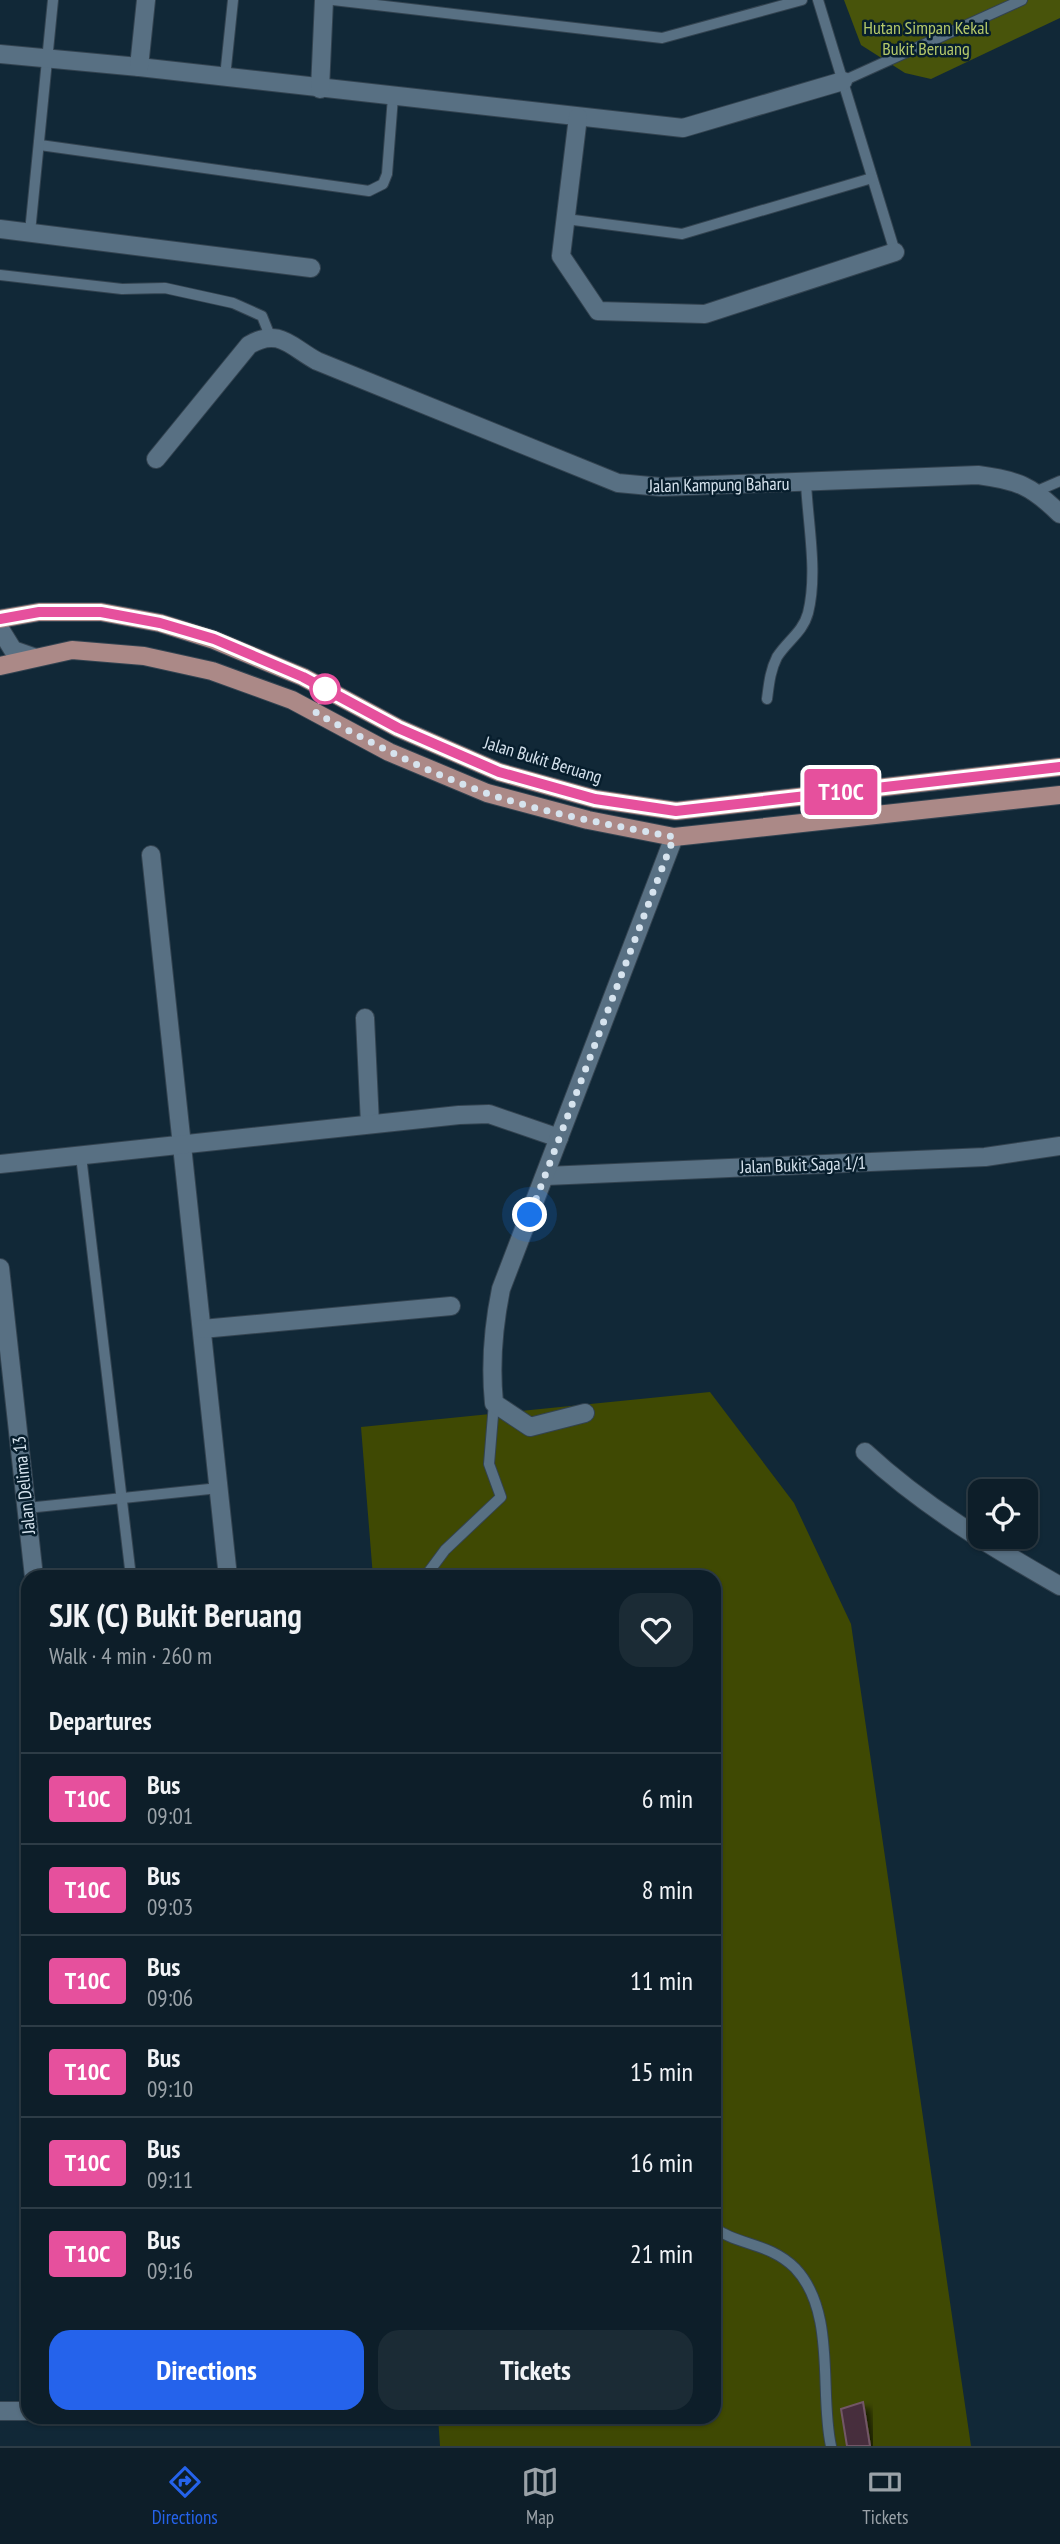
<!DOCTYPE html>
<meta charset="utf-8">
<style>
body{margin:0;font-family:"PT Sans Narrow",sans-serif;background:#1b2b35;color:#f1f3f6;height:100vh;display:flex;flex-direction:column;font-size:26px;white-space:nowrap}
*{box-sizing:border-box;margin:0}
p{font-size:23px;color:#9aa2a8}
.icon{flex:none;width:38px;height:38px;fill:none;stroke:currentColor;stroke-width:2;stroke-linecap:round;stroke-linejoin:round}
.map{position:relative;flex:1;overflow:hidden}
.side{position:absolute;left:21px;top:1570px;width:700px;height:854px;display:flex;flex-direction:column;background:#0d1e29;border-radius:21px;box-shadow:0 2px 5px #0004,0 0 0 2px #2d3c46}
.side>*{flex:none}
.badge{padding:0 14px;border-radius:5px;font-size:24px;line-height:46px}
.fabs{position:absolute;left:968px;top:1479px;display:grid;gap:14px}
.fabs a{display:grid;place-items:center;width:70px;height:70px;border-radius:14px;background:#0d1e29;box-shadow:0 2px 5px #0004,0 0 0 2px #2d3c46;font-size:35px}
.you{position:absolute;width:35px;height:35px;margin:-18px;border:5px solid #fff;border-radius:50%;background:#1a73e8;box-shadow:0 0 0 10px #1a73e833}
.map>.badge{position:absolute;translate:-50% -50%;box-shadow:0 0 0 4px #fff}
h2{padding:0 28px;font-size:26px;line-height:63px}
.round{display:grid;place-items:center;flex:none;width:74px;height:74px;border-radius:21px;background:#1b2b35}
.head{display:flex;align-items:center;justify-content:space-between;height:119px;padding:0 28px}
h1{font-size:33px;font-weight:700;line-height:52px}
.action{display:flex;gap:14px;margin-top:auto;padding:14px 28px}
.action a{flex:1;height:80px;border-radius:21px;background:#2563eb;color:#fff;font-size:28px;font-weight:700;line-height:80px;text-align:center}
.action a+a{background:#1b2b35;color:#f1f3f6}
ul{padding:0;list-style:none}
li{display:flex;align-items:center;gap:21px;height:91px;padding:0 28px;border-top:2px solid #2d3c46}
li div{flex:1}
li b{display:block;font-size:26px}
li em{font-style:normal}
li .badge{min-width:77px;font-weight:700;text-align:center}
.tab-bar{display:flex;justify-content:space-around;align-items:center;height:98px;border-top:2px solid #2d3c46;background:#0d1e29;font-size:19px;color:#9aa2a8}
.tab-bar a{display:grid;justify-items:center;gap:4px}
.tab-bar .on{color:#2563eb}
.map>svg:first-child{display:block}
.green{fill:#3f4903}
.forest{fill:#48540b}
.building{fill:#472e3c;stroke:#725766;stroke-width:2;filter:url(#shadow)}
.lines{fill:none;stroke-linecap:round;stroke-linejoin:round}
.service-casing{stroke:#334350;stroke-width:12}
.minor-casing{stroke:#334350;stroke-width:20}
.primary-casing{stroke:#334350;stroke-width:20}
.service{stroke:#587083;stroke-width:10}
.minor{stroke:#587083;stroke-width:18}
.primary{stroke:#ab8987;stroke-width:18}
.line-casing{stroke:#fff;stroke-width:16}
.line{stroke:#e6509d;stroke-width:10}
.walk{stroke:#d6e3ee;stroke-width:7;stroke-dasharray:0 12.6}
.stop-dot{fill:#fff;stroke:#e6509d;stroke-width:3.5}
.labels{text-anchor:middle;stroke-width:5;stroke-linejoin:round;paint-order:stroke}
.park-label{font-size:18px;fill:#b5c96a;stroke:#071e2d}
.street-label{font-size:18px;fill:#d6e3ee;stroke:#071e2d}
</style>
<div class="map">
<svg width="1060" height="2446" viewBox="0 0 1060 2446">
<defs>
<filter id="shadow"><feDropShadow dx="6" dy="6" stdDeviation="3.5" flood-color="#0009"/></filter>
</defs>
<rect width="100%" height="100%" fill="#112837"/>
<path class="green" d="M 710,1392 L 794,1503 L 851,1624 L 971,2446 L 440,2446 L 438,2417 L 714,2417 L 714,1577 L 373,1577 L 361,1427 Z"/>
<path class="forest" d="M 844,0 L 1060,0 L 1060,18 L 931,79 L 905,73 L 861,45 Z"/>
<path class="building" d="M 863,2402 L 870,2446 L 847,2446 L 841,2409 Z"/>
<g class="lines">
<defs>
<g id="service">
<path d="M 333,0 L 662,38 L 802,0"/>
<path d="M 818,0 L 895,252"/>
<path d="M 225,77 L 233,0"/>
<path d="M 843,81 L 1022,0"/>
<path d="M 40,145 L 369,191 L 383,184 L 387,174 L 393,97"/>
<path d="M 566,219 L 682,234 L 872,178"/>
<path d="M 30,232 L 53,0"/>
<path d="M 0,275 L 122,289 L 165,288 L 233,303 L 262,316 L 270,336"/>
<path d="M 1037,491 L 1060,481"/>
<path d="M 767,699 C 769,684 770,671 777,657 C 787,641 803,632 808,613 C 818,573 808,525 806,483"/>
<path d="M 81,1156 L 131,1577"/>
<path d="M 27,1508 L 219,1488"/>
<path d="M 425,1577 L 445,1550 L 501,1497 L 489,1464 L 494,1403"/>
<path d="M 714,2227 C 735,2245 769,2242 795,2268 C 837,2312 819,2393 831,2446"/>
</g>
<g id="minor">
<path d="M 0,54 L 139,67 L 683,128 L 843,81"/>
<path d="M 139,67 L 146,0"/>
<path d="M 320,89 L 324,0"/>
<path d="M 578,117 L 561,256 L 598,311 L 705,314 L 895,252"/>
<path d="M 0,229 L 311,268"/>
<path d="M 156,459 L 249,345 C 279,327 291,347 317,361 L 618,483 L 661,487 L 978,475 C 1017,480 1032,486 1060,514"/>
<path d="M 0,629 L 13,650 L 33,657"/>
<path d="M 151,855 L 228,1577"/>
<path d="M 365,1018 L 370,1124"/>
<path d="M 0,1164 L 459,1115 L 489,1114 L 559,1138"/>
<path d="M 546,1176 L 985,1157 L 1060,1146"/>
<path d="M 0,1268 L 34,1577"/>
<path d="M 202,1329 L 451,1306"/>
<path d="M 585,1413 L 530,1427 L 494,1403 C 490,1363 493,1328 501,1289 L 674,837"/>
<path d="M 865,1452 C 923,1506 992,1547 1060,1586"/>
<path d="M 0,2411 L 28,2411"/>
</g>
<g id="primary">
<path d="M 0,619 L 39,612 L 101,612 L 160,623 L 214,640 L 303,677 L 398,728 L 499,772 L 595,799 L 676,811 L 1060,767"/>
<path d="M 0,666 L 72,650 L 144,656 L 212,671 L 292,700 L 389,752 L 487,793 L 588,820 L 674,837 L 1060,795"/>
</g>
</defs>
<use href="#service" class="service-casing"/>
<use href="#minor" class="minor-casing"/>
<use href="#primary" class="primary-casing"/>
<use href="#service" class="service"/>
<use href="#minor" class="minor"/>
<use href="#primary" class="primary"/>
</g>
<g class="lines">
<defs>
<path id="line" d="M 0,619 L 39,612 L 101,612 L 160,623 L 214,639 L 303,677 L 398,728 L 499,772 L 595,799 L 676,811 L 1060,767"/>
</defs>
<use href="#line" class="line-casing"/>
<use href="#line" class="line"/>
<path class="walk" d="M 325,689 L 316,713 C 371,743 427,772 486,793 C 547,814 612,825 674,837 L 530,1215"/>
</g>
<circle class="stop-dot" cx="325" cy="689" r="14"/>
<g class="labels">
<g class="park-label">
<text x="926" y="34">Hutan Simpan Kekal<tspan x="926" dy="21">Bukit Beruang</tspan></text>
</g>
<g class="street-label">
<text transform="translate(719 485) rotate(-1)" y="6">Jalan Kampung Baharu</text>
<text transform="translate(543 760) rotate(17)" y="6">Jalan Bukit Beruang</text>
<text transform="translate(803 1165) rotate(-2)" y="6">Jalan Bukit Saga 1/1</text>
<text transform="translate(24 1485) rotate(-96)" y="6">Jalan Delima 13</text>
</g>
</g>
</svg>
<div class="fabs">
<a><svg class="icon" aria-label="locate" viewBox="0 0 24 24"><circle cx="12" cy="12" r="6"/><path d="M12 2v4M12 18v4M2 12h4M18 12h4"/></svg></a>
</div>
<div class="you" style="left:530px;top:1215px"></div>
<b class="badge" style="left:841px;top:792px;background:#e6509d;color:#fff">T10C</b>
<section class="side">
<div class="head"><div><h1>SJK (C) Bukit Beruang</h1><p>Walk · 4 min · 260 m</p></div><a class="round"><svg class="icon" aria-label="heart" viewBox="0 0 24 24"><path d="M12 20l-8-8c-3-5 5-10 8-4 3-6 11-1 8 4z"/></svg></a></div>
<h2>Departures</h2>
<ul>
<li><span class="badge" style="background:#e6509d;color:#fff">T10C</span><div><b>Bus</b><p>09:01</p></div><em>6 min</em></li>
<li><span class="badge" style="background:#e6509d;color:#fff">T10C</span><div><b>Bus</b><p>09:03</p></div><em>8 min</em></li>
<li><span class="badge" style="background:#e6509d;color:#fff">T10C</span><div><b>Bus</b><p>09:06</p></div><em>11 min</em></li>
<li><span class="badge" style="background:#e6509d;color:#fff">T10C</span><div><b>Bus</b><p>09:10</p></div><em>15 min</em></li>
<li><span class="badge" style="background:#e6509d;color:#fff">T10C</span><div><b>Bus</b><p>09:11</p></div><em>16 min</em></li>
<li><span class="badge" style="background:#e6509d;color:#fff">T10C</span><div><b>Bus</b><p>09:16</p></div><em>21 min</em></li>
</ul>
<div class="action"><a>Directions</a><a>Tickets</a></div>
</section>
</div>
<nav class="tab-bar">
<a class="on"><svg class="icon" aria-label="directions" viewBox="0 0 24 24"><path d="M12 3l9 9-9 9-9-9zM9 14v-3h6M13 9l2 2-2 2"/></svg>Directions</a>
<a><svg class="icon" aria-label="map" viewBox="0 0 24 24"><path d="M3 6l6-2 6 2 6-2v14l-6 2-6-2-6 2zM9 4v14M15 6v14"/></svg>Map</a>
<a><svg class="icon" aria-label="tickets" viewBox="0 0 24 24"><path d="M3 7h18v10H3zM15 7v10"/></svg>Tickets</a>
</nav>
